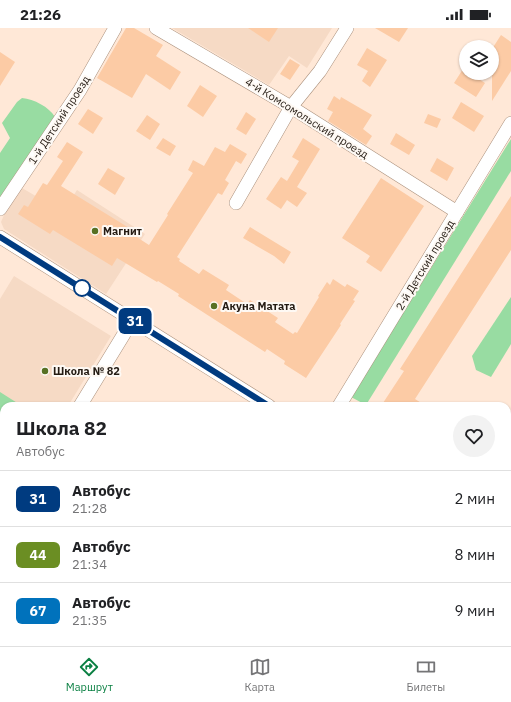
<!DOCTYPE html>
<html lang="ru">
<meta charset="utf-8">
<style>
body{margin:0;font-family:"IBM Plex Sans",sans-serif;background:#f2f2f2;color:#202124;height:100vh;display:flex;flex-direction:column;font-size:15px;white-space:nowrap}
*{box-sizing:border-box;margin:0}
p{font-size:13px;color:#757577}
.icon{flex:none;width:22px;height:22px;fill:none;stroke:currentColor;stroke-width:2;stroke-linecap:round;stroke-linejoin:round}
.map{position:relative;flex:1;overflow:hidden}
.sheet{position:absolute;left:0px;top:374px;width:511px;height:244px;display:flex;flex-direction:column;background:#fff;border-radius:12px 12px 0 0;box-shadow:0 1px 3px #0004}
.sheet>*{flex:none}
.badge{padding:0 8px;border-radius:6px;font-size:14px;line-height:26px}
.controls{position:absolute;left:459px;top:12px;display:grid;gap:8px}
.controls a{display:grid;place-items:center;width:40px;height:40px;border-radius:50%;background:#fff;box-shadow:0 1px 3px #0004;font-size:20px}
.map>.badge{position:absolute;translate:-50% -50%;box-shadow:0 0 0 2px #fff}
.round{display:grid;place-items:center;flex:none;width:42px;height:42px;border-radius:21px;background:#f2f2f2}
.overview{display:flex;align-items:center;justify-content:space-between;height:68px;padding:0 16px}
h1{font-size:19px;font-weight:800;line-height:30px}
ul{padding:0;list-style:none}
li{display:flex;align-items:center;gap:12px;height:56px;padding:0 16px;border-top:1px solid #e0e0e0}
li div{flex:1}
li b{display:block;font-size:15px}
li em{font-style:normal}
li .badge{min-width:44px;font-weight:700;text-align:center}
.status{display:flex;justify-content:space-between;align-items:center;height:28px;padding:0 20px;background:#fff;direction:ltr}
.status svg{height:11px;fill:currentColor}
.menu{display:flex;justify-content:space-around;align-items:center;height:56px;border-top:1px solid #e0e0e0;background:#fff;font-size:11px;color:#757577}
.menu a{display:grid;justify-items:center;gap:2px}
.menu .selected{color:#0b8043}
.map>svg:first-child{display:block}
.built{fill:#f6dac5}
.green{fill:#98dca2}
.building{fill:#fccba5}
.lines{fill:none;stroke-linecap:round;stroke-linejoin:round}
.minor-casing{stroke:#ab917d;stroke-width:14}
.minor{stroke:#fff;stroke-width:13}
.line-casing{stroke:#fff;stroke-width:9}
.line{stroke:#003b80;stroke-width:6}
.poi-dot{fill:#577023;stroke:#fef9f4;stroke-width:1.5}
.stop-dot{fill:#fff;stroke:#003b80;stroke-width:2}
.labels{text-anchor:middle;stroke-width:4;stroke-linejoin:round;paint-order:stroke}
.street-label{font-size:11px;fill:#241b13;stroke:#fef9f4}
.poi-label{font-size:11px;font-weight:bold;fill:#241b13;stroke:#fef9f4;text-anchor:start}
</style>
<div class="status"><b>21:26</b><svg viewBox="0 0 49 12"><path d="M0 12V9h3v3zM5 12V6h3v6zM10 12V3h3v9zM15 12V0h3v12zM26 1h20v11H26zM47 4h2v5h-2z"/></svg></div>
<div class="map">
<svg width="511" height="618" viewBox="0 0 511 618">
<rect width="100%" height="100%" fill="#ffe8d7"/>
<g class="built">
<path d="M 172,0 L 332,0 L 307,40 L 289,28 L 269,57 Z"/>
<path d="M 22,160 L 63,184 L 77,162 L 145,206 L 106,266 L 4,201 L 1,194 L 4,187 Z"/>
<path d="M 14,248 L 111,308 L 68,378 L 4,378 L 4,476 L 0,474 L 0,271 Z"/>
</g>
<g class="green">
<path d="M 22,70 C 34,71 49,79 55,89 L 0,172 L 0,125 L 10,110 L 2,95 L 17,74 Z"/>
<path d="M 511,111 L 511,143 L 366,377 L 351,369 Z"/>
<path d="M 511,269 L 511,316 L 491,349 L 476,342 L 472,328 Z"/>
<path d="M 0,364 L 22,378 L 4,378 L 4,411 L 0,417 Z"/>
<path d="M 0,605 L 4,605 L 4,614 L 61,614 L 80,618 L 0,618 Z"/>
<path d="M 206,614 L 251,614 L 257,618 L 203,618 Z"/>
</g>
<g class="building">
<path d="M 126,0 L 134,0 L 163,17 L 156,28 L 181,44 L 170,62 L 146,46 L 132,70 L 97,50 Z"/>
<path d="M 248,0 L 278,0 L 269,14 Z"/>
<path d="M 375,0 L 408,0 L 399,14 Z"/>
<path d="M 501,7 L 511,14 L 511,43 L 492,73 L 492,21 Z"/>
<path d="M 367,20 L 387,32 L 370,59 L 362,53 L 368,43 L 357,37 Z"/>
<path d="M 0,24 L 15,34 L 0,58 Z"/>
<path d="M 290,31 L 300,37 L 290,52 L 280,46 Z"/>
<path d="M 463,41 L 466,43 L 466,45 L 469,45 L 485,55 L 476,69 L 454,55 Z"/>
<path d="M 200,57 L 217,68 L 203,89 L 187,78 Z"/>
<path d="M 334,68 L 340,72 L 341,69 L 372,87 L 363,101 L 372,108 L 366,117 L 328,93 L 333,84 L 327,81 Z"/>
<path d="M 461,74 L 484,88 L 474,104 L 452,90 Z"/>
<path d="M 88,81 L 103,90 L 93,106 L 78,96 Z"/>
<path d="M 246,84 L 256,91 L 246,107 L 236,101 Z"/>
<path d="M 428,86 L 441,91 L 437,100 L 424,95 Z"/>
<path d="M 147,87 L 160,96 L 150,112 L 136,103 Z"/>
<path d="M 396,105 L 415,117 L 409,127 L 390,116 Z"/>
<path d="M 163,110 L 176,118 L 170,128 L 156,120 Z"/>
<path d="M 303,110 L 320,121 L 297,159 L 307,165 L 297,179 L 287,172 L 281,181 L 266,171 L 281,149 L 287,153 L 299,133 L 292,129 Z"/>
<path d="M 67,114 L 83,124 L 61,158 L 134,203 L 132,206 L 149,217 L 168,187 L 167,186 L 193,145 L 188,142 L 193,132 L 204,138 L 215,119 L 225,124 L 230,116 L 247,126 L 241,136 L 236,133 L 225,152 L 229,155 L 222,167 L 218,165 L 177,229 L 180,231 L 179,233 L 199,246 L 203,241 L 229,257 L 226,262 L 247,276 L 250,272 L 278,290 L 275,294 L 293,306 L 295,304 L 297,305 L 319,269 L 318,268 L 327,254 L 330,257 L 333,251 L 345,259 L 347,256 L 359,263 L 353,272 L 355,273 L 340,296 L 341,297 L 306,350 L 284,336 L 285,333 L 267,321 L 265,324 L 178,268 L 179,266 L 158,253 L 157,254 L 117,230 L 112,238 L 53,202 L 50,206 L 18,186 L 24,177 L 28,179 L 43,155 L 47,157 L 63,133 L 57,129 Z"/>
<path d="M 437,130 L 454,140 L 447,153 L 430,143 Z"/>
<path d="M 108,140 L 125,150 L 115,167 L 98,156 Z"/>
<path d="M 381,150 L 424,178 L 381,244 L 366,234 L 370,228 L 342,210 Z"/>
<path d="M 511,168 L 511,222 L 415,371 L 426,378 L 381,378 L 404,343 L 400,341 Z"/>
<path d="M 250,199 L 291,224 L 284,236 L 274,228 L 243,210 Z"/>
</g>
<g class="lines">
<defs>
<g id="minor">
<path d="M 156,0 L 291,79 L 457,184"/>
<path d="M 236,175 L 291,79 L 320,43 L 347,0"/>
<path d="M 0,181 L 80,62 L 115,0"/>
<path d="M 0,209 L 269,378"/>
<path d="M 80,378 L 124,306 L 128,288"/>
<path d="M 339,378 L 511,95"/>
<path d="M 507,460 L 511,453"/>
<path d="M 507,529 L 511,532"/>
<path d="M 0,543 L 4,537"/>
<path d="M 179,618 L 182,614"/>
</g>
</defs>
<use href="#minor" class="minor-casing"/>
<use href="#minor" class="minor"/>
</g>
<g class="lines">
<defs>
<path id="line" d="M 0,209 L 269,378"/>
</defs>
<use href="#line" class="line-casing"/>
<use href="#line" class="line"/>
</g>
<g class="poi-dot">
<circle cx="95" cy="203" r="4"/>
<circle cx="214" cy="278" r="4"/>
<circle cx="45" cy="343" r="4"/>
</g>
<circle class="stop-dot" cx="82" cy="260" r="8"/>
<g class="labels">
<g class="street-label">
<text transform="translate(307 90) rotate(32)" y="4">4-й Комсомольский проезд</text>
<text transform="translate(59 92) rotate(-57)" y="4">1-й Детский проезд</text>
<text transform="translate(425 237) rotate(-59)" y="4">2-й Детский проезд</text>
</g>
<g class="poi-label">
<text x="103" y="207">Магнит</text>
<text x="222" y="282">Акуна Матата</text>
<text x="53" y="347">Школа № 82</text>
</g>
</g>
</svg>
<div class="controls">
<a><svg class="icon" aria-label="layers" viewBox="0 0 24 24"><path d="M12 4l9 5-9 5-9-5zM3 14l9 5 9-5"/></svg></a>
</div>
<b class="badge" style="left:135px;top:293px;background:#003b80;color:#fff">31</b>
<section class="sheet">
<div class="overview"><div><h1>Школа 82</h1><p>Автобус</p></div><a class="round"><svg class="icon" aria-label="heart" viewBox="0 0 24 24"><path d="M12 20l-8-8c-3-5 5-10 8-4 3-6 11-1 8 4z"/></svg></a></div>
<ul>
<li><span class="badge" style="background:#003b80;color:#fff">31</span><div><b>Автобус</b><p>21:28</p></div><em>2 мин</em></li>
<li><span class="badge" style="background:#6b8e23;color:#fff">44</span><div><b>Автобус</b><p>21:34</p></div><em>8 мин</em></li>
<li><span class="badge" style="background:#0072bc;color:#fff">67</span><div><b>Автобус</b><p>21:35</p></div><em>9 мин</em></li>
</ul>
</section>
</div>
<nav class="menu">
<a class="selected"><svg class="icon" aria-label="directions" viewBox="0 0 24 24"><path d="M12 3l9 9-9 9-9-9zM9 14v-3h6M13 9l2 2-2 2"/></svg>Маршрут</a>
<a><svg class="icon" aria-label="map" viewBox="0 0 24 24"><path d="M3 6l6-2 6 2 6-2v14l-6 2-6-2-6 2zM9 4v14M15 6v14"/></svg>Карта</a>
<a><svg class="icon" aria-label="tickets" viewBox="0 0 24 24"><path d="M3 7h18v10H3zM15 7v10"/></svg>Билеты</a>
</nav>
